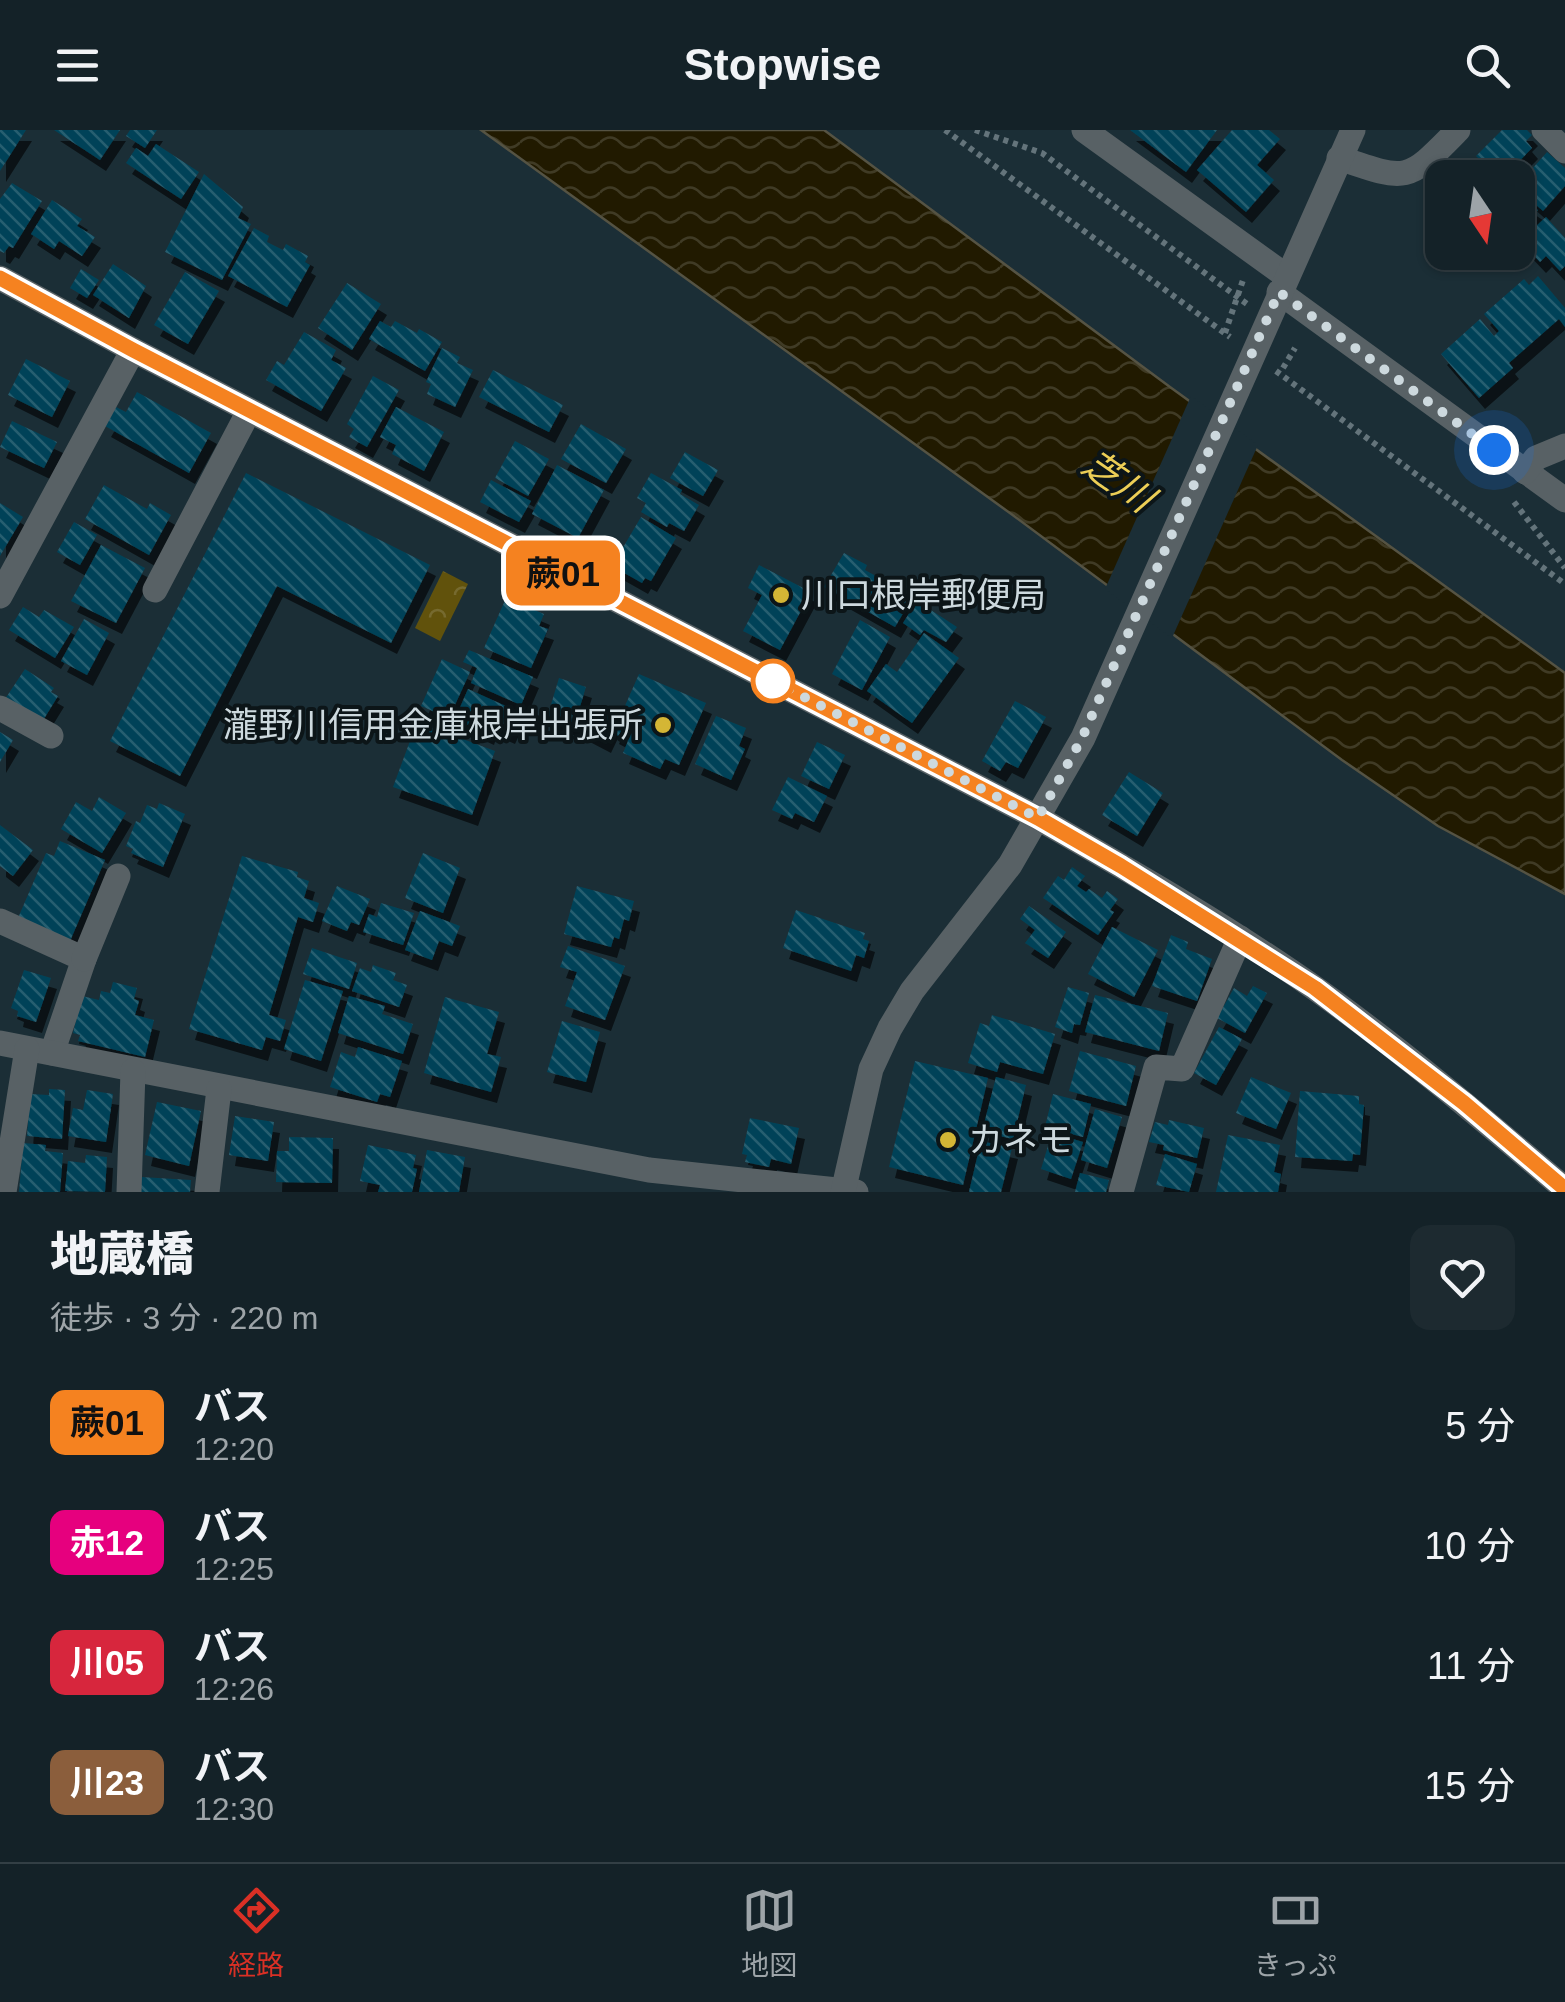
<!DOCTYPE html>
<html lang="ja">
<meta charset="utf-8">
<style>
body{margin:0;font-family:Helvetica,"Noto Sans JP",sans-serif;background:#1d2a30;color:#f1f3f6;height:100vh;display:flex;flex-direction:column;font-size:38px;white-space:nowrap}
*{box-sizing:border-box;margin:0}
p{font-size:32px;color:#9da4a8}
.icon{flex:none;width:55px;height:55px;fill:none;stroke:currentColor;stroke-width:2;stroke-linecap:round;stroke-linejoin:round}
.map{position:relative;height:1062px;overflow:hidden}
.side{display:flex;flex-direction:column;background:#142228;flex:1}
.side>*{flex:none}
.badge{padding:0 20px;border-radius:15px;font-size:35px;line-height:65px}
.needle{width:65px;rotate:167deg}
.controls{position:absolute;left:1425px;top:30px;display:grid;gap:20px}
.controls a{display:grid;place-items:center;width:110px;height:110px;border-radius:20px;background:#142228;box-shadow:0 2px 8px #0004,0 0 0 2px #333f45;font-size:50px}
.you{position:absolute;width:50px;height:50px;margin:-25px;border:8px solid #fff;border-radius:50%;background:#1a73e8;box-shadow:0 0 0 15px #1a73e833}
.map>.badge{position:absolute;translate:-50% -50%;box-shadow:0 0 0 5px #fff}
.round{display:grid;place-items:center;flex:none;width:105px;height:105px;border-radius:20px;background:#1d2a30}
.headline{display:flex;align-items:center;justify-content:space-between;height:170px;padding:0 50px}
h1{font-size:48px;font-weight:800;line-height:75px}
ul{padding:0;list-style:none}
li{display:flex;align-items:center;gap:30px;height:120px;padding:0 50px}
li div{flex:1}
li b{display:block;font-size:38px}
li em{font-style:normal}
li .badge{min-width:110px;font-weight:700;text-align:center}
header{display:flex;justify-content:space-between;align-items:center;height:130px;padding:0 50px;background:#142228;font-size:45px;font-weight:800}
.tab-bar{display:flex;justify-content:space-around;align-items:center;height:140px;border-top:2px solid #333f45;background:#142228;font-size:28px;color:#9da4a8}
.tab-bar a{display:grid;justify-items:center;gap:5px}
.tab-bar .active{color:#d93025}
.map>svg:first-child{display:block}
.park{fill:url(#park-crowns)}
.water{fill:url(#water-waves);stroke:#555343;stroke-width:2.5}
.pier{fill:#1b2e36}
.building{fill:url(#building-back-hatch);filter:url(#shadow)}
.lines{fill:none;stroke-linecap:round;stroke-linejoin:round}
.path{stroke:#64747b;stroke-width:6;stroke-dasharray:5 5;stroke-linecap:butt}
.minor{stroke:#586165;stroke-width:25}
.line-casing{stroke:#fff;stroke-width:22}
.line{stroke:#f58220;stroke-width:15}
.walk{stroke:#cdd9de;stroke-width:10;stroke-dasharray:0 18}
.poi-dot{fill:#d4b635;stroke:#0c1518;stroke-width:4}
.stop-dot{fill:#fff;stroke:#f58220;stroke-width:5}
.labels{text-anchor:middle;stroke-width:8;stroke-linejoin:round;paint-order:stroke}
.poi-label{font-size:35px;fill:#cdd9de;stroke:#0c1518;text-anchor:start}
.water-label{font-size:38px;font-style:italic;fill:#ecce56;stroke:#0c1518}
</style>
<header><svg class="icon" aria-label="menu" viewBox="0 0 24 24"><path d="M4 6h16M4 12h16M4 18h16"/></svg>Stopwise<svg class="icon" aria-label="search" viewBox="0 0 24 24"><circle cx="10" cy="10" r="6"/><path d="M15 15l6 6"/></svg></header>
<div class="map">
<svg width="1565" height="1062" viewBox="0 0 1565 1062">
<defs>
<pattern id="park-crowns" width="20" height="18" patternUnits="userSpaceOnUse" patternTransform="scale(2.5)"><rect width="20" height="18" fill="#61520c"/><path d="M2 6a3 3 0 1 1 6 0M12 15a3 3 0 1 1 6 0" fill="none" stroke="#766a2f"/></pattern>
<pattern id="water-waves" width="16" height="10" patternUnits="userSpaceOnUse" patternTransform="scale(2.5)"><rect width="16" height="10" fill="#211a00"/><path d="M0 5q4-4 8 0t8 0" fill="none" stroke="#403b25"/></pattern>
<pattern id="building-back-hatch" width="6" height="6" patternUnits="userSpaceOnUse" patternTransform="scale(2.5)"><rect width="6" height="6" fill="#054358"/><path d="M-1 5l2 2M0 0l6 6M5-1l2 2" fill="none" stroke="#285e70"/></pattern>
<filter id="shadow"><feDropShadow dx="6" dy="11" stdDeviation="0" flood-color="#0009"/></filter>
</defs>
<rect width="100%" height="100%" fill="#1b2e36"/>
<path class="park" d="M 443,441 L 468,454 L 440,511 L 415,498 Z"/>
<path class="water" d="M 481,0 L 824,0 L 1170,257 L 1565,543 L 1565,764 L 1438,696 L 1342,630 L 1014,386 Z"/>
<path class="pier" d="M 1191,266 L 1258,315 L 1172,508 L 1105,459 Z"/>
<g class="building">
<path d="M 0,0 L 26,0 L 0,41 Z"/>
<path d="M 54,0 L 120,0 L 100,30 Z"/>
<path d="M 130,0 L 157,0 L 145,18 L 126,6 Z"/>
<path d="M 1130,0 L 1217,0 L 1186,42 Z"/>
<path d="M 1232,0 L 1269,0 L 1280,9 L 1257,35 L 1274,50 L 1246,82 L 1197,40 Z"/>
<path d="M 1502,0 L 1527,0 L 1532,5 L 1526,11 L 1532,18 L 1503,48 L 1499,48 L 1476,26 Z"/>
<path d="M 156,14 L 199,42 L 181,69 L 126,33 L 136,18 L 148,26 Z"/>
<path d="M 1547,22 L 1565,38 L 1565,56 L 1543,81 L 1518,59 L 1518,48 L 1509,48 L 1524,32 L 1532,39 Z"/>
<path d="M 1451,35 L 1469,48 L 1442,48 L 1442,60 L 1437,55 Z"/>
<path d="M 204,44 L 243,77 L 238,88 L 251,94 L 222,150 L 165,122 Z"/>
<path d="M 12,53 L 42,71 L 13,118 L 9,116 L 4,123 L 0,121 L 0,69 Z"/>
<path d="M 1519,67 L 1538,80 L 1524,99 L 1520,96 L 1518,98 Z"/>
<path d="M 52,70 L 82,89 L 77,96 L 95,107 L 82,126 L 59,111 L 54,119 L 31,104 Z"/>
<path d="M 1546,87 L 1565,108 L 1565,136 L 1560,141 L 1546,126 L 1540,132 L 1520,111 Z"/>
<path d="M 254,98 L 269,106 L 267,112 L 283,120 L 286,114 L 308,126 L 305,132 L 310,135 L 287,177 L 228,146 Z"/>
<path d="M 113,134 L 146,156 L 129,188 L 93,165 Z"/>
<path d="M 81,139 L 99,150 L 87,168 L 70,158 Z"/>
<path d="M 185,142 L 219,161 L 188,214 L 154,195 Z"/>
<path d="M 1538,146 L 1565,178 L 1565,197 L 1559,189 L 1509,233 L 1513,238 L 1479,268 L 1441,224 L 1480,189 L 1494,206 L 1499,201 L 1484,184 L 1524,149 L 1529,155 Z"/>
<path d="M 347,153 L 381,174 L 352,220 L 318,198 Z"/>
<path d="M 380,191 L 391,197 L 395,191 L 417,203 L 419,199 L 442,212 L 425,241 L 369,209 Z"/>
<path d="M 304,202 L 336,220 L 331,230 L 346,238 L 321,281 L 266,250 L 277,231 L 284,235 Z"/>
<path d="M 442,218 L 460,227 L 457,233 L 473,240 L 455,277 L 427,264 L 431,254 L 426,252 Z"/>
<path d="M 26,229 L 70,251 L 52,287 L 8,265 Z"/>
<path d="M 493,240 L 563,275 L 549,302 L 479,267 Z"/>
<path d="M 373,246 L 399,260 L 367,317 L 349,307 L 354,299 L 347,294 Z"/>
<path d="M 137,262 L 211,303 L 189,343 L 105,296 L 116,277 L 126,282 Z"/>
<path d="M 396,277 L 444,302 L 424,341 L 392,324 L 396,315 L 380,307 Z"/>
<path d="M 12,291 L 57,312 L 44,338 L 0,317 Z"/>
<path d="M 581,294 L 626,319 L 606,353 L 561,329 Z"/>
<path d="M 515,311 L 549,329 L 528,366 L 495,348 Z"/>
<path d="M 685,322 L 718,340 L 703,366 L 670,348 Z"/>
<path d="M 557,335 L 604,360 L 578,408 L 532,384 Z"/>
<path d="M 246,343 L 430,435 L 391,513 L 277,456 L 180,646 L 110,611 Z"/>
<path d="M 651,343 L 682,360 L 680,364 L 699,375 L 684,401 L 669,393 L 667,397 L 641,382 L 646,373 L 637,368 Z"/>
<path d="M 491,350 L 531,371 L 519,392 L 480,372 Z"/>
<path d="M 104,355 L 147,379 L 150,373 L 171,385 L 149,425 L 85,389 Z"/>
<path d="M 0,373 L 23,387 L 0,426 Z"/>
<path d="M 641,387 L 676,408 L 651,451 L 645,448 L 642,453 L 612,436 Z"/>
<path d="M 74,392 L 97,405 L 80,435 L 57,422 Z"/>
<path d="M 101,415 L 145,438 L 116,493 L 71,471 Z"/>
<path d="M 844,423 L 867,435 L 865,440 L 901,460 L 899,463 L 911,470 L 895,497 L 824,457 Z"/>
<path d="M 759,435 L 811,462 L 780,520 L 743,501 L 762,465 L 748,458 Z"/>
<path d="M 506,468 L 544,484 L 539,496 L 548,499 L 531,538 L 484,518 Z"/>
<path d="M 917,471 L 957,497 L 946,512 L 924,500 L 920,505 L 903,493 Z"/>
<path d="M 23,477 L 39,487 L 44,480 L 74,497 L 55,528 L 9,500 Z"/>
<path d="M 84,489 L 109,503 L 87,545 L 61,531 Z"/>
<path d="M 860,490 L 890,507 L 862,560 L 832,544 Z"/>
<path d="M 924,503 L 959,528 L 912,593 L 867,561 L 886,534 L 897,542 Z"/>
<path d="M 469,520 L 533,547 L 521,575 L 471,553 L 477,538 L 463,532 Z"/>
<path d="M 442,529 L 470,542 L 449,588 L 421,576 Z"/>
<path d="M 25,539 L 54,558 L 51,562 L 58,566 L 42,592 L 5,569 Z"/>
<path d="M 639,544 L 706,573 L 679,635 L 665,629 L 660,639 L 623,623 L 628,611 L 613,603 Z"/>
<path d="M 559,548 L 586,557 L 574,596 L 547,588 Z"/>
<path d="M 468,559 L 519,582 L 509,603 L 491,595 L 488,604 L 455,589 Z"/>
<path d="M 1015,571 L 1046,587 L 1018,638 L 1006,632 L 1000,641 L 982,631 Z"/>
<path d="M 595,576 L 617,587 L 605,612 L 582,600 Z"/>
<path d="M 716,586 L 746,598 L 739,616 L 745,619 L 731,650 L 695,634 Z"/>
<path d="M 417,592 L 495,621 L 472,685 L 393,657 Z"/>
<path d="M 0,602 L 13,610 L 0,632 Z"/>
<path d="M 817,612 L 845,625 L 829,659 L 801,646 Z"/>
<path d="M 1129,642 L 1163,663 L 1137,706 L 1102,685 Z"/>
<path d="M 788,647 L 827,666 L 814,692 L 795,683 L 792,689 L 772,680 Z"/>
<path d="M 99,667 L 126,683 L 102,723 L 61,699 L 76,672 L 92,681 Z"/>
<path d="M 159,673 L 185,684 L 163,737 L 131,723 L 133,719 L 126,716 L 136,691 L 140,693 L 147,675 L 157,679 Z"/>
<path d="M 0,695 L 33,720 L 13,746 L 0,736 Z"/>
<path d="M 60,711 L 105,730 L 70,811 L 18,788 L 46,723 L 54,726 Z"/>
<path d="M 423,723 L 460,738 L 443,783 L 405,768 Z"/>
<path d="M 242,726 L 298,742 L 297,747 L 309,751 L 304,768 L 319,773 L 313,792 L 298,787 L 269,885 L 286,890 L 280,911 L 266,907 L 262,920 L 189,899 Z"/>
<path d="M 1072,737 L 1085,746 L 1077,756 L 1086,762 L 1089,759 L 1102,768 L 1107,761 L 1118,769 L 1110,780 L 1114,782 L 1098,805 L 1043,768 L 1058,746 L 1064,750 Z"/>
<path d="M 337,756 L 370,769 L 359,795 L 351,792 L 347,801 L 322,791 Z"/>
<path d="M 577,756 L 634,771 L 629,791 L 624,789 L 619,809 L 614,807 L 611,817 L 564,804 Z"/>
<path d="M 381,773 L 414,783 L 403,815 L 363,802 L 369,784 L 377,787 Z"/>
<path d="M 1029,776 L 1066,802 L 1048,828 L 1025,813 L 1035,800 L 1020,789 Z"/>
<path d="M 796,780 L 865,803 L 863,809 L 869,811 L 864,828 L 856,825 L 851,841 L 783,818 Z"/>
<path d="M 420,781 L 460,796 L 452,816 L 439,811 L 432,830 L 405,820 Z"/>
<path d="M 1112,797 L 1158,820 L 1134,867 L 1088,844 Z"/>
<path d="M 1171,805 L 1188,812 L 1186,819 L 1212,829 L 1197,871 L 1152,856 Z"/>
<path d="M 568,816 L 625,836 L 605,890 L 565,876 L 577,842 L 560,837 Z"/>
<path d="M 312,818 L 357,833 L 349,859 L 303,844 Z"/>
<path d="M 373,835 L 396,843 L 393,850 L 407,855 L 399,877 L 352,861 L 360,838 L 371,842 Z"/>
<path d="M 24,840 L 51,848 L 36,892 L 17,886 L 18,881 L 11,878 Z"/>
<path d="M 305,850 L 343,861 L 321,931 L 284,919 Z"/>
<path d="M 113,852 L 137,858 L 134,869 L 139,871 L 135,885 L 154,890 L 145,927 L 78,911 L 80,905 L 73,903 L 82,866 L 99,870 L 101,861 L 110,863 Z"/>
<path d="M 1253,856 L 1267,863 L 1245,903 L 1217,888 L 1234,858 L 1247,866 Z"/>
<path d="M 1068,857 L 1089,863 L 1080,895 L 1074,894 L 1072,903 L 1055,897 Z"/>
<path d="M 1095,865 L 1168,883 L 1159,921 L 1085,902 Z"/>
<path d="M 349,866 L 385,876 L 382,884 L 413,894 L 403,924 L 338,903 Z"/>
<path d="M 445,867 L 499,882 L 487,924 L 501,927 L 491,962 L 424,943 Z"/>
<path d="M 992,885 L 1055,904 L 1043,944 L 1000,932 L 997,942 L 968,933 L 980,893 L 989,896 Z"/>
<path d="M 562,891 L 600,902 L 586,952 L 547,942 Z"/>
<path d="M 1219,897 L 1242,909 L 1216,955 L 1194,943 Z"/>
<path d="M 358,917 L 402,931 L 390,967 L 380,964 L 377,972 L 330,957 L 341,922 L 355,927 Z"/>
<path d="M 1080,921 L 1136,936 L 1126,976 L 1069,961 Z"/>
<path d="M 915,931 L 988,948 L 963,1055 L 889,1037 Z"/>
<path d="M 996,947 L 1026,955 L 1013,1009 L 982,1002 Z"/>
<path d="M 1251,947 L 1291,963 L 1276,999 L 1236,983 Z"/>
<path d="M 49,959 L 65,960 L 62,1009 L 27,1006 L 30,964 L 49,965 Z"/>
<path d="M 87,960 L 113,964 L 106,1012 L 68,1006 L 73,978 L 83,980 Z"/>
<path d="M 1300,961 L 1359,966 L 1359,974 L 1364,975 L 1360,1025 L 1353,1024 L 1352,1031 L 1295,1027 Z"/>
<path d="M 1053,964 L 1091,974 L 1083,1007 L 1045,997 Z"/>
<path d="M 157,972 L 201,981 L 189,1036 L 145,1025 Z"/>
<path d="M 1095,979 L 1122,987 L 1107,1038 L 1081,1030 Z"/>
<path d="M 235,986 L 274,992 L 268,1031 L 229,1025 Z"/>
<path d="M 750,988 L 799,998 L 791,1034 L 771,1029 L 769,1037 L 745,1032 L 747,1025 L 742,1024 Z"/>
<path d="M 1169,990 L 1204,998 L 1197,1028 L 1163,1020 L 1164,1015 L 1149,1012 L 1155,992 L 1168,995 Z"/>
<path d="M 1052,1003 L 1083,1012 L 1071,1049 L 1041,1039 Z"/>
<path d="M 1228,1005 L 1280,1015 L 1274,1042 L 1281,1044 L 1278,1062 L 1216,1062 Z"/>
<path d="M 289,1007 L 333,1008 L 332,1053 L 276,1052 L 277,1021 L 289,1021 Z"/>
<path d="M 981,1011 L 1012,1018 L 1001,1062 L 969,1062 Z"/>
<path d="M 23,1013 L 46,1015 L 45,1021 L 63,1023 L 60,1062 L 19,1062 Z"/>
<path d="M 368,1015 L 416,1025 L 413,1038 L 417,1039 L 412,1062 L 378,1062 L 380,1055 L 360,1051 Z"/>
<path d="M 427,1020 L 465,1027 L 459,1062 L 419,1062 Z"/>
<path d="M 1165,1024 L 1197,1034 L 1189,1062 L 1156,1055 Z"/>
<path d="M 86,1025 L 107,1027 L 105,1062 L 65,1061 L 68,1031 L 85,1033 Z"/>
<path d="M 1080,1043 L 1109,1050 L 1106,1062 L 1075,1062 Z"/>
<path d="M 141,1047 L 191,1050 L 190,1062 L 140,1062 Z"/>
</g>
<g class="lines">
<g class="path">
<path d="M 945,0 L 1230,207"/>
<path d="M 975,0 L 1042,23 L 1247,174"/>
<path d="M 1225,203 L 1243,150"/>
<path d="M 1283,238 L 1295,218"/>
<path d="M 1276,241 L 1565,454"/>
<path d="M 1514,372 L 1565,438"/>
</g>
<g class="minor">
<path d="M 1084,0 L 1286,146"/>
<path d="M 1544,0 L 1565,21"/>
<path d="M 1339,28 C 1409,52 1407,52 1458,0"/>
<path d="M 0,148 L 133,220 L 1038,688 C 1132,742 1227,796 1316,859 C 1403,921 1484,990 1565,1059"/>
<path d="M 1279,162 L 1565,370"/>
<path d="M 1525,342 L 1536,328 L 1565,316"/>
<path d="M 155,460 L 249,281"/>
<path d="M 0,466 L 133,220"/>
<path d="M 0,578 L 51,606"/>
<path d="M 0,791 L 84,829 L 52,923"/>
<path d="M 84,829 L 118,746"/>
<path d="M 0,913 L 649,1040 L 856,1062"/>
<path d="M 4,1062 L 27,919"/>
<path d="M 129,1062 L 133,941"/>
<path d="M 207,1062 L 219,959"/>
<path d="M 843,1062 L 871,939 L 890,898 L 912,861 L 1010,735 L 1083,608 L 1353,0"/>
<path d="M 1121,1062 L 1156,937 L 1182,939 L 1240,808"/>
</g>
</g>
<g class="lines">
<defs>
<path id="line" d="M 0,148 L 133,220 L 1038,688 L 1121,736 L 1315,858 L 1464,973 L 1565,1059"/>
</defs>
<use href="#line" class="line-casing"/>
<use href="#line" class="line"/>
<path class="walk" d="M 773,551 L 1038,688 L 1082,608 L 1279,162 L 1494,320"/>
</g>
<g class="poi-dot">
<circle cx="781" cy="465" r="10"/>
<circle cx="663" cy="595" r="10"/>
<circle cx="948" cy="1010" r="10"/>
</g>
<circle class="stop-dot" cx="773" cy="551" r="20"/>
<g class="labels">
<g class="poi-label">
<text x="801" y="477">川口根岸郵便局</text>
<text x="643" y="607" text-anchor="end">瀧野川信用金庫根岸出張所</text>
<text x="968" y="1022">カネモ</text>
</g>
<g class="water-label">
<text transform="translate(1118 351) rotate(35)" y="13">芝川</text>
</g>
</g>
</svg>
<div class="controls">
<a><svg class="needle" viewBox="-14 -14 28 28"><path d="M0-13l5 13h-10z" fill="#e53935"/><path d="M0 13l5-13h-10z" fill="#9da4a8"/></svg></a>
</div>
<div class="you" style="left:1494px;top:320px"></div>
<b class="badge" style="left:563px;top:443px;background:#f58220;color:#111">蕨01</b>
</div>
<section class="side">
<div class="headline"><div><h1>地蔵橋</h1><p>徒歩 · 3 分 · 220 m</p></div><a class="round"><svg class="icon" aria-label="heart" viewBox="0 0 24 24"><path d="M12 20l-8-8c-3-5 5-10 8-4 3-6 11-1 8 4z"/></svg></a></div>
<ul>
<li><span class="badge" style="background:#f58220;color:#111">蕨01</span><div><b>バス</b><p>12:20</p></div><em>5 分</em></li>
<li><span class="badge" style="background:#e6007e;color:#fff">赤12</span><div><b>バス</b><p>12:25</p></div><em>10 分</em></li>
<li><span class="badge" style="background:#d7263d;color:#fff">川05</span><div><b>バス</b><p>12:26</p></div><em>11 分</em></li>
<li><span class="badge" style="background:#8b5e3c;color:#fff">川23</span><div><b>バス</b><p>12:30</p></div><em>15 分</em></li>
</ul>
</section>
<nav class="tab-bar">
<a class="active"><svg class="icon" aria-label="directions" viewBox="0 0 24 24"><path d="M12 3l9 9-9 9-9-9zM9 14v-3h6M13 9l2 2-2 2"/></svg>経路</a>
<a><svg class="icon" aria-label="map" viewBox="0 0 24 24"><path d="M3 6l6-2 6 2 6-2v14l-6 2-6-2-6 2zM9 4v14M15 6v14"/></svg>地図</a>
<a><svg class="icon" aria-label="tickets" viewBox="0 0 24 24"><path d="M3 7h18v10H3zM15 7v10"/></svg>きっぷ</a>
</nav>
